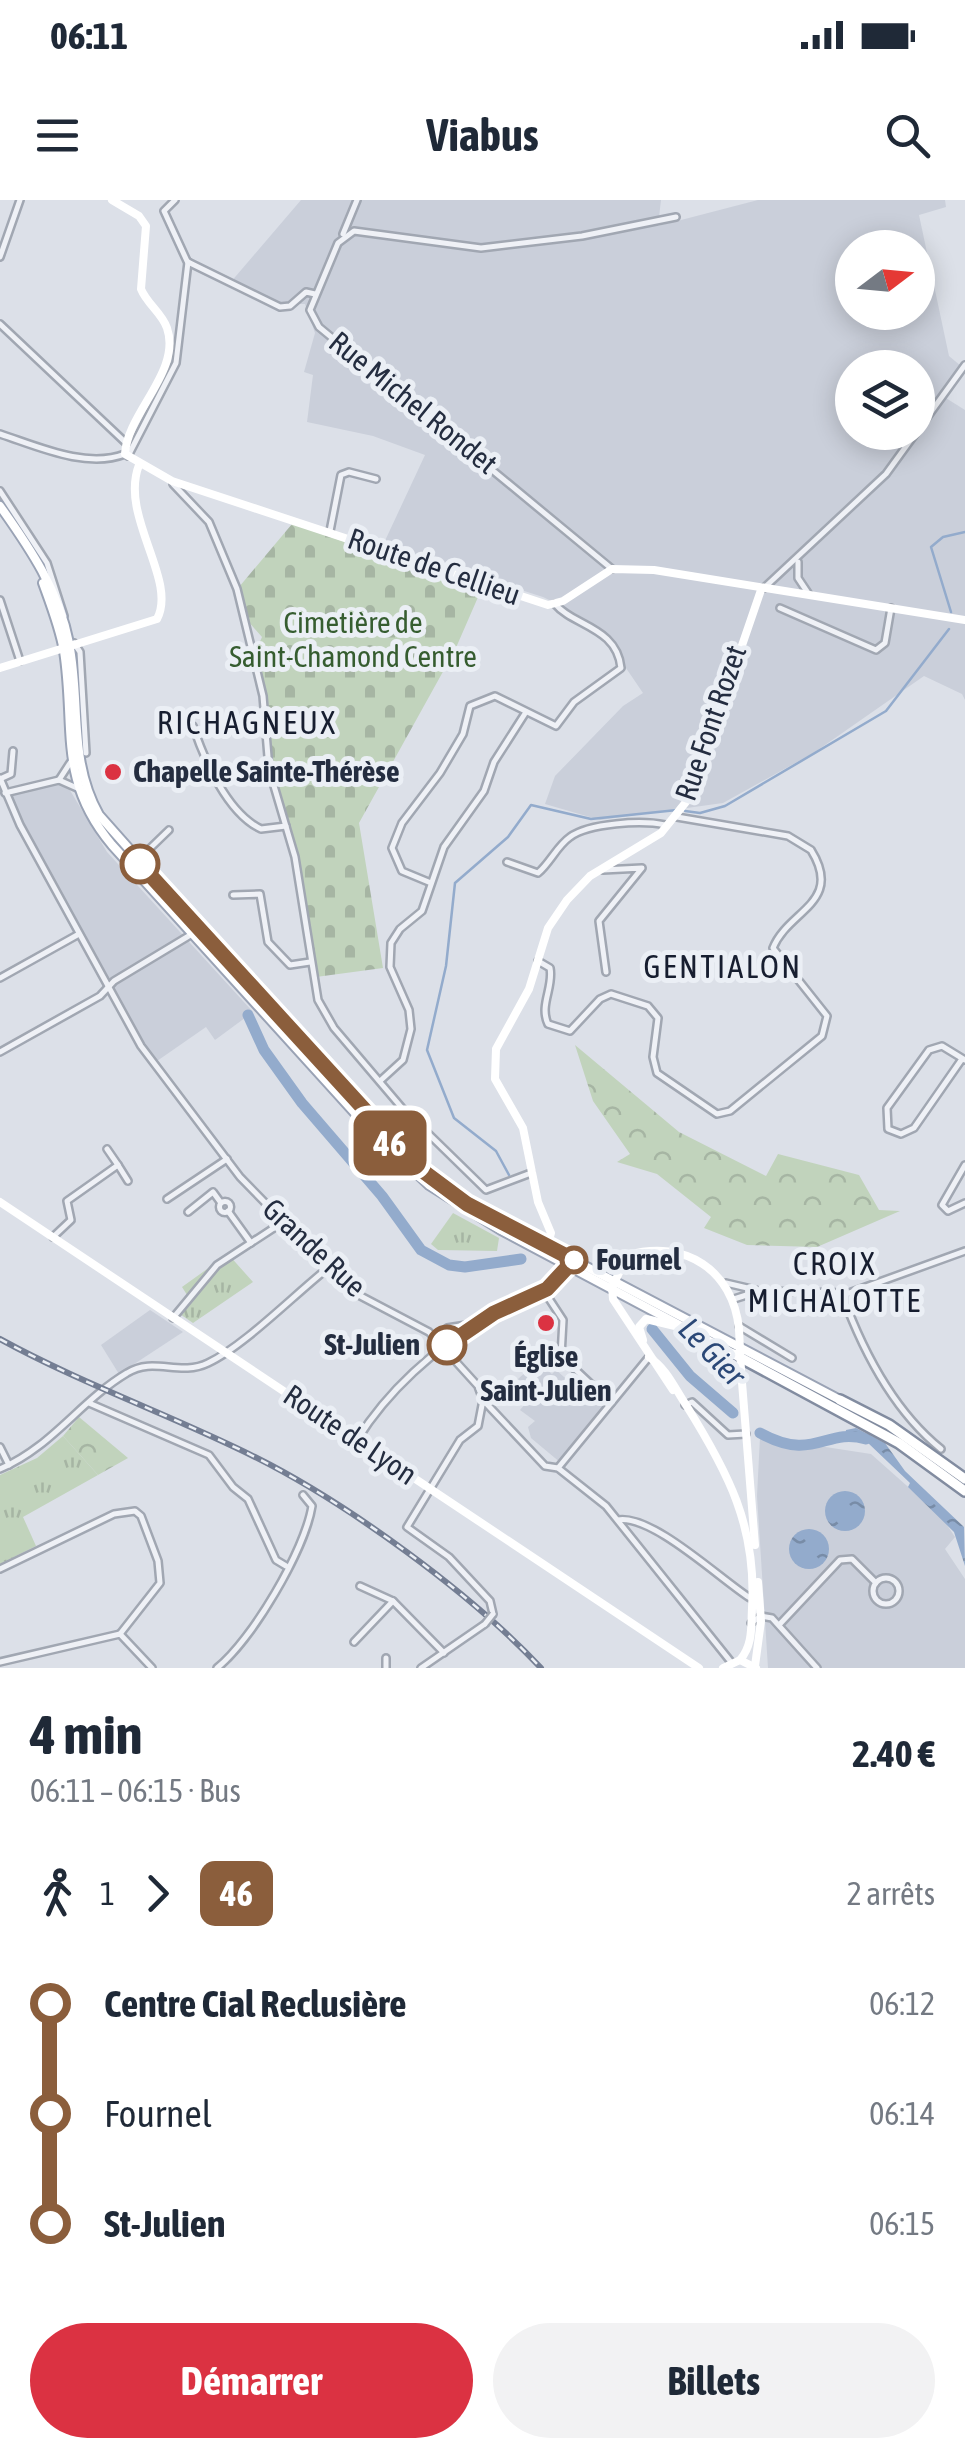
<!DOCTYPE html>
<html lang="fr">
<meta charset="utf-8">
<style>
body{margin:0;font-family:"Asap Condensed",sans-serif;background:#f2f2f3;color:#1f2937;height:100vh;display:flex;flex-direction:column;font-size:38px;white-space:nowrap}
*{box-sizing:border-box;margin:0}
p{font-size:32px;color:#747a83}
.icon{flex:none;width:55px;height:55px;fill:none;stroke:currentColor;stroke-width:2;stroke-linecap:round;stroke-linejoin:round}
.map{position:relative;height:1468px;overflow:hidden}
.sheet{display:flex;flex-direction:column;background:#fff;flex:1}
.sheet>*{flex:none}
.badge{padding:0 20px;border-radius:15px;font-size:35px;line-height:65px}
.needle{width:65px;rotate:74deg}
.tools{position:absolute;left:835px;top:30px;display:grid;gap:20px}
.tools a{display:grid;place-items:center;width:100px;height:100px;border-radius:50%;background:#fff;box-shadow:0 5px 25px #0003;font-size:50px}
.map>.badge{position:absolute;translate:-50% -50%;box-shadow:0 0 0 5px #fff}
.legs{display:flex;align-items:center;gap:15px;height:110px;padding:0 30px;font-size:32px}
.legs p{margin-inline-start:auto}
.headline{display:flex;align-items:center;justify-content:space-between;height:170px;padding:0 30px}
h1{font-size:55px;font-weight:700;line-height:75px}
.action{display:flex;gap:20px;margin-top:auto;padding:20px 30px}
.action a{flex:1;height:115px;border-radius:60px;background:#db3242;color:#fff;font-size:40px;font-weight:700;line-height:115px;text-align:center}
.action a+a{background:#f2f2f3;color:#1f2937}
ul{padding:0 30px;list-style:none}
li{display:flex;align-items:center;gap:35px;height:110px;font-size:38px}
li i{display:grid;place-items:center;width:15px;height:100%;margin:0 12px;background:currentColor}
li i::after{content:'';width:25px;height:25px;margin:-12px;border:8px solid;border-radius:50%;background:#fff}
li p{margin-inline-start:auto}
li:first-child i{background:linear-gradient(#0000 50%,currentColor 0)}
li:last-child i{background:linear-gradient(currentColor 50%,#0000 0)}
.status{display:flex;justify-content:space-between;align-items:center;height:70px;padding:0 50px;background:#fff;direction:ltr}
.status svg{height:28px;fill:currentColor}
header{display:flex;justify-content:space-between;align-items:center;height:130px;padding:0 30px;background:#fff;font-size:45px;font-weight:700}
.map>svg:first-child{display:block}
.built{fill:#cacfda;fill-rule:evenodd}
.grass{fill:url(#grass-tufts)}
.forest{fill:url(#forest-crowns)}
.cemetery{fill:url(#cemetery-stones)}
.water{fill:url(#water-ripples)}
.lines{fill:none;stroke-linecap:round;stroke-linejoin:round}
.stream{stroke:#93abcc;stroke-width:2.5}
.river{stroke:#93abcc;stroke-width:11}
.street-casing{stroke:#a1a7b2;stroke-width:10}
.primary-casing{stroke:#9aa3b5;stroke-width:12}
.highway-casing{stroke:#828ca0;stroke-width:14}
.street{stroke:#eff1f6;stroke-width:5}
.secondary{stroke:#fff;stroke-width:8}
.primary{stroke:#fff;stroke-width:8}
.highway{stroke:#fff;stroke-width:9}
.rail-casing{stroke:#747e93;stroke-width:6}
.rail{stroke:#ebeff5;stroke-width:2.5;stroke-dasharray:8;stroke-linecap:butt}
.street-bridge-casing{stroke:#a1a7b2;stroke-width:10;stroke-linecap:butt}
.street-bridge{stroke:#eff1f6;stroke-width:5}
.secondary-bridge{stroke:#fff;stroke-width:8}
.line-1-casing{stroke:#fff;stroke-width:22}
.line-1{stroke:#8b5e3c;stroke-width:15}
.poi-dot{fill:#db3242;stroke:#ebeff5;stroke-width:4}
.stop-1-dot{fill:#fff;stroke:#8b5e3c;stroke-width:5}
.labels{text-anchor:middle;stroke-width:10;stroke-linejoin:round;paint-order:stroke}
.street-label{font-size:30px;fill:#242d40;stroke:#ebeff5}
.park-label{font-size:30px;fill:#365d30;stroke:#ebeff5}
.poi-label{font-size:30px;font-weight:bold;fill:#242d40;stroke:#ebeff5;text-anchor:start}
.stop-label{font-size:30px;font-weight:bold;fill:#242d40;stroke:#ebeff5;text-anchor:start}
.neighbourhood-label{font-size:32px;letter-spacing:2.5px;fill:#171e30;stroke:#ebeff5}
.water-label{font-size:32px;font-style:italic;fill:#2b4877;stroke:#ebeff5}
</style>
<div class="status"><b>06:11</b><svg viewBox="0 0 49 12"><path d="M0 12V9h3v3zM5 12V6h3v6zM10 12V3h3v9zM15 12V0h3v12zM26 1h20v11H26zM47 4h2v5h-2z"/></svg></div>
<header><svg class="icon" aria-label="menu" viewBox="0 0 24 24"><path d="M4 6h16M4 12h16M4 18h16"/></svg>Viabus<svg class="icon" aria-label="search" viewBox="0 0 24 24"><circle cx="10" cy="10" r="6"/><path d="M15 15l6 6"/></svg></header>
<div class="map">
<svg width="965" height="1468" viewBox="0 0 965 1468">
<defs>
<pattern id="grass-tufts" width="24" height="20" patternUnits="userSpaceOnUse" patternTransform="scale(2.5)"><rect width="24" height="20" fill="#c1d3bc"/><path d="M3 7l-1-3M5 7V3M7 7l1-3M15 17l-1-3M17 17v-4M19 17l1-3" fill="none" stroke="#a6b5a3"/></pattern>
<pattern id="forest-crowns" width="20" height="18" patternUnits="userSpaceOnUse" patternTransform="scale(2.5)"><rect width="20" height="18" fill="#c1d3bc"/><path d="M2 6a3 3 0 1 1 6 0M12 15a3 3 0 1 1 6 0" fill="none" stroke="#a6b5a3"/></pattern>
<pattern id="cemetery-stones" width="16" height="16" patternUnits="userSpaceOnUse" patternTransform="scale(2.5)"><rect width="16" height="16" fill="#c1d3bc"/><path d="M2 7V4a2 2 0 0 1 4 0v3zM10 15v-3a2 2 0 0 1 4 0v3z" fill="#a6b5a3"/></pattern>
<pattern id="water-ripples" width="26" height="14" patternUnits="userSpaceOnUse" patternTransform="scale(2.5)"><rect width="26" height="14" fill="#93abcc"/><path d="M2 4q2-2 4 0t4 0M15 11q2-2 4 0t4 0" fill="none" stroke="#788ca7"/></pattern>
</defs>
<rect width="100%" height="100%" fill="#dce0e8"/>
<g class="built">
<path d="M 301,0 L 661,0 L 658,26 L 758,0 L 945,0 L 946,7 L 919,15 L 949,156 L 961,166 L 941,195 L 965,210 L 965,500 L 962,494 L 924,476 L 815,552 L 723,603 L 600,620 L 545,604 L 555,576 L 623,506 L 643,493 L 598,427 L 570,410 L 543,397 L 383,345 L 425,255 L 373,236 L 307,222 L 313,175 L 304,172 L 315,133 L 305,104 L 279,104 L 230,83 ZM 852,48 L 918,48 L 918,112 L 852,112 ZM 852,168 L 918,168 L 918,232 L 852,232 Z"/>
<path d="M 65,582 L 107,652 L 253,812 L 215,840 L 206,827 L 157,861 L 143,844 L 9,595 Z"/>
<path d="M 150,1110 L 183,1132 L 119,1174 L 101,1145 Z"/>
<path d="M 537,1162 L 552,1174 L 556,1170 L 588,1198 L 593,1193 L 607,1205 L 561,1263 L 531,1238 L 528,1227 L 535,1221 L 520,1210 L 532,1196 L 518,1179 Z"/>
<path d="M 760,1237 L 871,1254 L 941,1316 L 955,1337 L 945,1349 L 965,1379 L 965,1468 L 768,1468 L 757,1296 Z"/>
</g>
<g class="grass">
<path d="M 453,1013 L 499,1038 L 497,1051 L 438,1050 L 431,1044 Z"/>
<path d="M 228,1054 L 253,1082 L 193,1123 L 174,1110 L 189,1098 L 182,1087 Z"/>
<path d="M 63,1236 L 98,1275 L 23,1317 L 36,1346 L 0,1364 L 0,1275 L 37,1258 Z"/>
</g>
<g class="forest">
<path d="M 575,845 L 679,932 L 766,976 L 778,954 L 859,975 L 879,1010 L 900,1011 L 817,1047 L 747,1045 L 704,1028 L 711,1017 L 657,974 L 617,962 L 630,954 L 593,901 Z"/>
<path d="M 79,1217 L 128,1258 L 98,1275 L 63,1236 Z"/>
</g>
<path class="cemetery" d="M 292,324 L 482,388 L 455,450 L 359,623 L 383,768 L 316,777 L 297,653 L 275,585 L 266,495 L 255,453 L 262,437 L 246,419 L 239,387 Z"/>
<g class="water">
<path d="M 856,1228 L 885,1243 L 905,1271 L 964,1327 L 965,1366 L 954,1332 L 908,1287 L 910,1283 L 867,1242 L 845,1237 L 846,1230 Z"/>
<circle cx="845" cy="1311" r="20"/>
<circle cx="809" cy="1349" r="20"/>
</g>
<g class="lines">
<g class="stream">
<path d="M 951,412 L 931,347 L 943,337 L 965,332"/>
<path d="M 685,611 L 700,613 L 725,606 L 886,511 L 949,429"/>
<path d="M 509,975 L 496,951 L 454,918 L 427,850 L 446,766 L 455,683 L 508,637 L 531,605 L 591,619 L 677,610"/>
</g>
<g class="river">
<path d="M 248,815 L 264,850 L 302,903 L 382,996 L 421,1050 L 449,1065 L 465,1067 L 521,1059"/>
<path d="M 652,1129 L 690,1176 L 733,1213"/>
<path d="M 760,1233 C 815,1263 825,1227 866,1239"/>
</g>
<defs>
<g id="street">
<path d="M 175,0 L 164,11 L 187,61"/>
<path d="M 343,34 L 357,0"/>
<path d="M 0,57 L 20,0"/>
<path d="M 188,62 L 280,107 L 290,106 L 306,92 L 315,94"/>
<path d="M 0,124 L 125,242"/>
<path d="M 0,234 C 37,246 86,269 125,254"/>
<path d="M 128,256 L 176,163 L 188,62"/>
<path d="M 173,284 L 209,322 L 237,389 L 263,496 L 269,569 L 295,657 L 318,800 L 334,828 L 402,908 L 486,990 L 531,973"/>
<path d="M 0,291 L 47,363 L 64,416"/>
<path d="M 330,331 L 341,275 L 349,272 L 376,279"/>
<path d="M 798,362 L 798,378 L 808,393"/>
<path d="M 612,369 L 319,127 L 310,110 L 338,43 L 354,31 L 481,48 L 582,36 L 676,17"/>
<path d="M 764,388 L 886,274 L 965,165"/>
<path d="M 0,400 L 20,461"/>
<path d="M 780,408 L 876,450 L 885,443 L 891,408"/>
<path d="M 74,443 L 80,452 L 86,553"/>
<path d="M 193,526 C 204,559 227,613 261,629 L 286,626"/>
<path d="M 0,578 L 20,625 L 141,846 L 240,977 L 351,1091 L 429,1132 L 478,1186 L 483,1200 L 545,1266 L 558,1268 L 606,1306 L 731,1462"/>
<path d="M 0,579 L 11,574 L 13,551"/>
<path d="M 59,580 L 70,563"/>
<path d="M 59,580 L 77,588"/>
<path d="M 5,593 L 59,580"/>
<path d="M 139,659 L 169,630"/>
<path d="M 507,662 L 538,673 C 550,663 557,646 570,637 C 589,623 642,620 665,625"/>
<path d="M 603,670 L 642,668 L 599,721 L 606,772"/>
<path d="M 431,683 L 402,671 L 392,648 L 402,623 L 440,573 L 463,534 L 470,506 L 495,496 L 556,526 L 574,502 L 621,468 C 617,427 573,426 555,404"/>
<path d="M 233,695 L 260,694 L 268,742 L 290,765 L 310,762"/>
<path d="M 538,761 L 550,768 C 554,787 539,805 548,824 L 570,831 L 600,799 L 611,794 L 648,806 L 658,818 L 653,857 L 657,873 L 717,914 L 730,911 L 822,836 L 827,816 L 773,748 C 788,710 844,703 811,650 L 788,636 L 677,617"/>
<path d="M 0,778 L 79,734"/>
<path d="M 0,852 L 100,796 L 114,781 L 192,734"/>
<path d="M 962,859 L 914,928 L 901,934 L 888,929 L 887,908 L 929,850 L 942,846 L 965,860"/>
<path d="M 380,881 L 403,860 L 411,829 L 409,810 L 390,767 L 391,743 L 400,729 L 422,711 L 444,647 L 484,591 L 494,562 L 526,512"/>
<path d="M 107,949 L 118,965"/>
<path d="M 965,965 L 942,1005 L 948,1011 L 965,1003"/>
<path d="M 167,999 L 227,959"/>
<circle cx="225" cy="1007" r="5.5"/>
<path d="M 228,1011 L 251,1043"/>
<path d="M 188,1012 L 213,992 L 221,1003"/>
<path d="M 53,1037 L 71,1020 L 67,1001 L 118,965 L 128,981"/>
<path d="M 726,1083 L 756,1090"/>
<path d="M 544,1091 L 563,1120 L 561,1156 L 611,1203"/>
<path d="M 842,1094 C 862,1149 894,1211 941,1249"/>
<path d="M 734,1099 L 759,1091 L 849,1093 L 965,1051"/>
<path d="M 173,1118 L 217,1065 L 283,1022"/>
<path d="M 739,1126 L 792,1158"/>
<path d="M 451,1142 L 447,1128 L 473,1124"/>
<path d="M 538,1159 L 560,1149"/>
<path d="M 483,1200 L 478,1226 L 460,1240 L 407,1327 L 449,1357 L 490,1401 L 493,1414"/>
<path d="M 89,1203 L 209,1255 L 233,1287 L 248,1299 L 276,1360 L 286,1366"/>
<path d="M 685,1205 L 692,1202 L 728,1235 L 746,1234"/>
<path d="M 357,1240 C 390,1187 440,1145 493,1113 C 520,1098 554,1093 572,1065"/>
<path d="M 0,1247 L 9,1265"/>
<path d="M 558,1268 L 649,1157"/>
<path d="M 0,1269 C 52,1247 80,1201 127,1173 C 154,1156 179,1177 208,1163 C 244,1146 294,1095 328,1068"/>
<path d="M 618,1320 C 652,1314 720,1379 750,1398"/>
<path d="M 0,1369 L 114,1314 L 135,1311 L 141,1316 L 158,1361 L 160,1383 L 120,1434"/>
<circle cx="886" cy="1391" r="13"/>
<path d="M 360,1386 L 393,1401 L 444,1453"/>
<path d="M 751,1423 L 761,1416 L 772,1418 L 817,1468"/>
<path d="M 779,1425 L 840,1360 L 852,1359 L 876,1383"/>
<path d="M 354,1442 L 393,1401"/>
<path d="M 386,1458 L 386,1468"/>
<path d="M 0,1462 L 120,1434 L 152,1468"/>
<path d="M 217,1468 C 252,1440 305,1350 312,1306 L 303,1295"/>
<path d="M 421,1468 L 485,1424"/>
</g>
<g id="primary">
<path d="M 0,306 C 30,348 59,391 69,443 C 81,503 68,560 99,615 L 388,941 L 434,981 L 503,1023 L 840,1200"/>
<path d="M 43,383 C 51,405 60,428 64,451 C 76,528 57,579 112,645 L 365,924 L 429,985 L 501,1030 L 734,1154"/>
</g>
<g id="highway">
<path d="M 734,1154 L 899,1243 L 965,1291"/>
<path d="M 840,1200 L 889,1225 L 965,1279"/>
</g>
</defs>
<use href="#street" class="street-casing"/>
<use href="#primary" class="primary-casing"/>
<use href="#highway" class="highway-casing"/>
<use href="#street" class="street"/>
<g class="secondary">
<path d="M 112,0 L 139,16 L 146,26 L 141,89 C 147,104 162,113 167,128 C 182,171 127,213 125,254 L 172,281 L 548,405 L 563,401 L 612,369 L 654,370 L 965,420"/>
<path d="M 0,468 L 157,419 C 178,380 119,316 139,265"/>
<path d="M 0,1002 L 699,1468"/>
<path d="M 546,1051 L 551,1033 L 538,1002 L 523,928 L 495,879 L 496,849 L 529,789 L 548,728 L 567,700 L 590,676 L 661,633 L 690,597 L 761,390"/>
<path d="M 643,1140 L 639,1127 L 646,1119 L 675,1126"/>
<path d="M 649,1157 C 667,1169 674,1187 686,1205 C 728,1272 757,1327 752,1408 C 751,1427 753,1445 740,1460"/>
<path d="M 741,1170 L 755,1345"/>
<path d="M 673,1190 L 613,1099 L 612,1087 L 628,1055 C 685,1039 733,1070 739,1129"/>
<path d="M 755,1466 L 761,1421 L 758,1382"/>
<path d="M 723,1468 L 740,1460 L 756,1468"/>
</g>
<use href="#primary" class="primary"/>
<use href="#highway" class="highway"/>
<defs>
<path id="rail" d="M 0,1139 C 82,1184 171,1215 255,1257 C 347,1303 471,1393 541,1468"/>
</defs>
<use href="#rail" class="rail-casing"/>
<use href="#rail" class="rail"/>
<defs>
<path id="street-bridge" d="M 485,1424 L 493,1414"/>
</defs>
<use href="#street-bridge" class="street-bridge-casing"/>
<use href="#street-bridge" class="street-bridge"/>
<path class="secondary-bridge" d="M 739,1129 L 741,1170"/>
</g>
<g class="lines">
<defs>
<path id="line-1" d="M 140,664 L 416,966 L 467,1004 L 574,1060 L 547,1089 L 494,1113 L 447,1145"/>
</defs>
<use href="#line-1" class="line-1-casing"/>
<use href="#line-1" class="line-1"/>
</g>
<g class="poi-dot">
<circle cx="113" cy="572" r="10"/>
<circle cx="546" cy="1123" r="10"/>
</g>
<g class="stop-1-dot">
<circle cx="140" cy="664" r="18"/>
<circle cx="574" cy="1060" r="12"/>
<circle cx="447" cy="1145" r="18"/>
</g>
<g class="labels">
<g class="street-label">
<text transform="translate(413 203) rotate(39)" y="10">Rue Michel Rondet</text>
<text transform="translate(434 367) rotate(19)" y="10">Route de Cellieu</text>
<text transform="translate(711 523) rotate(-71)" y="10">Rue Font Rozet</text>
<text transform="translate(314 1048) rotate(43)" y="10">Grande Rue</text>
<text transform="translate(350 1235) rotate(34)" y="10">Route de Lyon</text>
</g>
<g class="park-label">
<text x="353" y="433">Cimetière de<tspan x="353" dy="34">Saint-Chamond Centre</tspan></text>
</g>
<g class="poi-label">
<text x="133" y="582">Chapelle Sainte-Thérèse</text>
<text x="546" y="1167" text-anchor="middle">Église<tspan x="546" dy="34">Saint-Julien</tspan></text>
</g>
<g class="stop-label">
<text x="596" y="1070">Fournel</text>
<text x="420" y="1155" text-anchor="end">St-Julien</text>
</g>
<g class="neighbourhood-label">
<text x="247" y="534">RICHAGNEUX</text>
<text x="723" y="778">GENTIALON</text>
<text x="835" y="1075">CROIX<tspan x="835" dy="37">MICHALOTTE</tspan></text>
</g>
<g class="water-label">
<text transform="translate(712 1152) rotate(46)" y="11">Le Gier</text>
</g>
</g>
</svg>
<div class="tools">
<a><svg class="needle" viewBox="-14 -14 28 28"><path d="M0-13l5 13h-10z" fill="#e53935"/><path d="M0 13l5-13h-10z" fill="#747a83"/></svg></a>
<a><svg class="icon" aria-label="layers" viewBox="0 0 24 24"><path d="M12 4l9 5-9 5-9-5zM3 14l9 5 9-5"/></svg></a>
</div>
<b class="badge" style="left:390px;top:943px;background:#8b5e3c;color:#fff">46</b>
</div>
<section class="sheet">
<div class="headline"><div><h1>4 min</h1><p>06:11 – 06:15 · Bus</p></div><b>2.40 €</b></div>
<div class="legs"><svg class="icon" aria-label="walk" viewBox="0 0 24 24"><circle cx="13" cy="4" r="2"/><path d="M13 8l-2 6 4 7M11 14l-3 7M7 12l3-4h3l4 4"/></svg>1<svg class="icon" aria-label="forward" viewBox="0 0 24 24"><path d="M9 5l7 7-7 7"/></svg><b class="badge" style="background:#8b5e3c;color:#fff">46</b><p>2 arrêts</p></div>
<ul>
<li><i style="color:#8b5e3c"></i><b>Centre Cial Reclusière</b><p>06:12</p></li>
<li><i style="color:#8b5e3c"></i><span>Fournel</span><p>06:14</p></li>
<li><i style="color:#8b5e3c"></i><b>St-Julien</b><p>06:15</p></li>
</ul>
<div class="action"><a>Démarrer</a><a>Billets</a></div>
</section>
